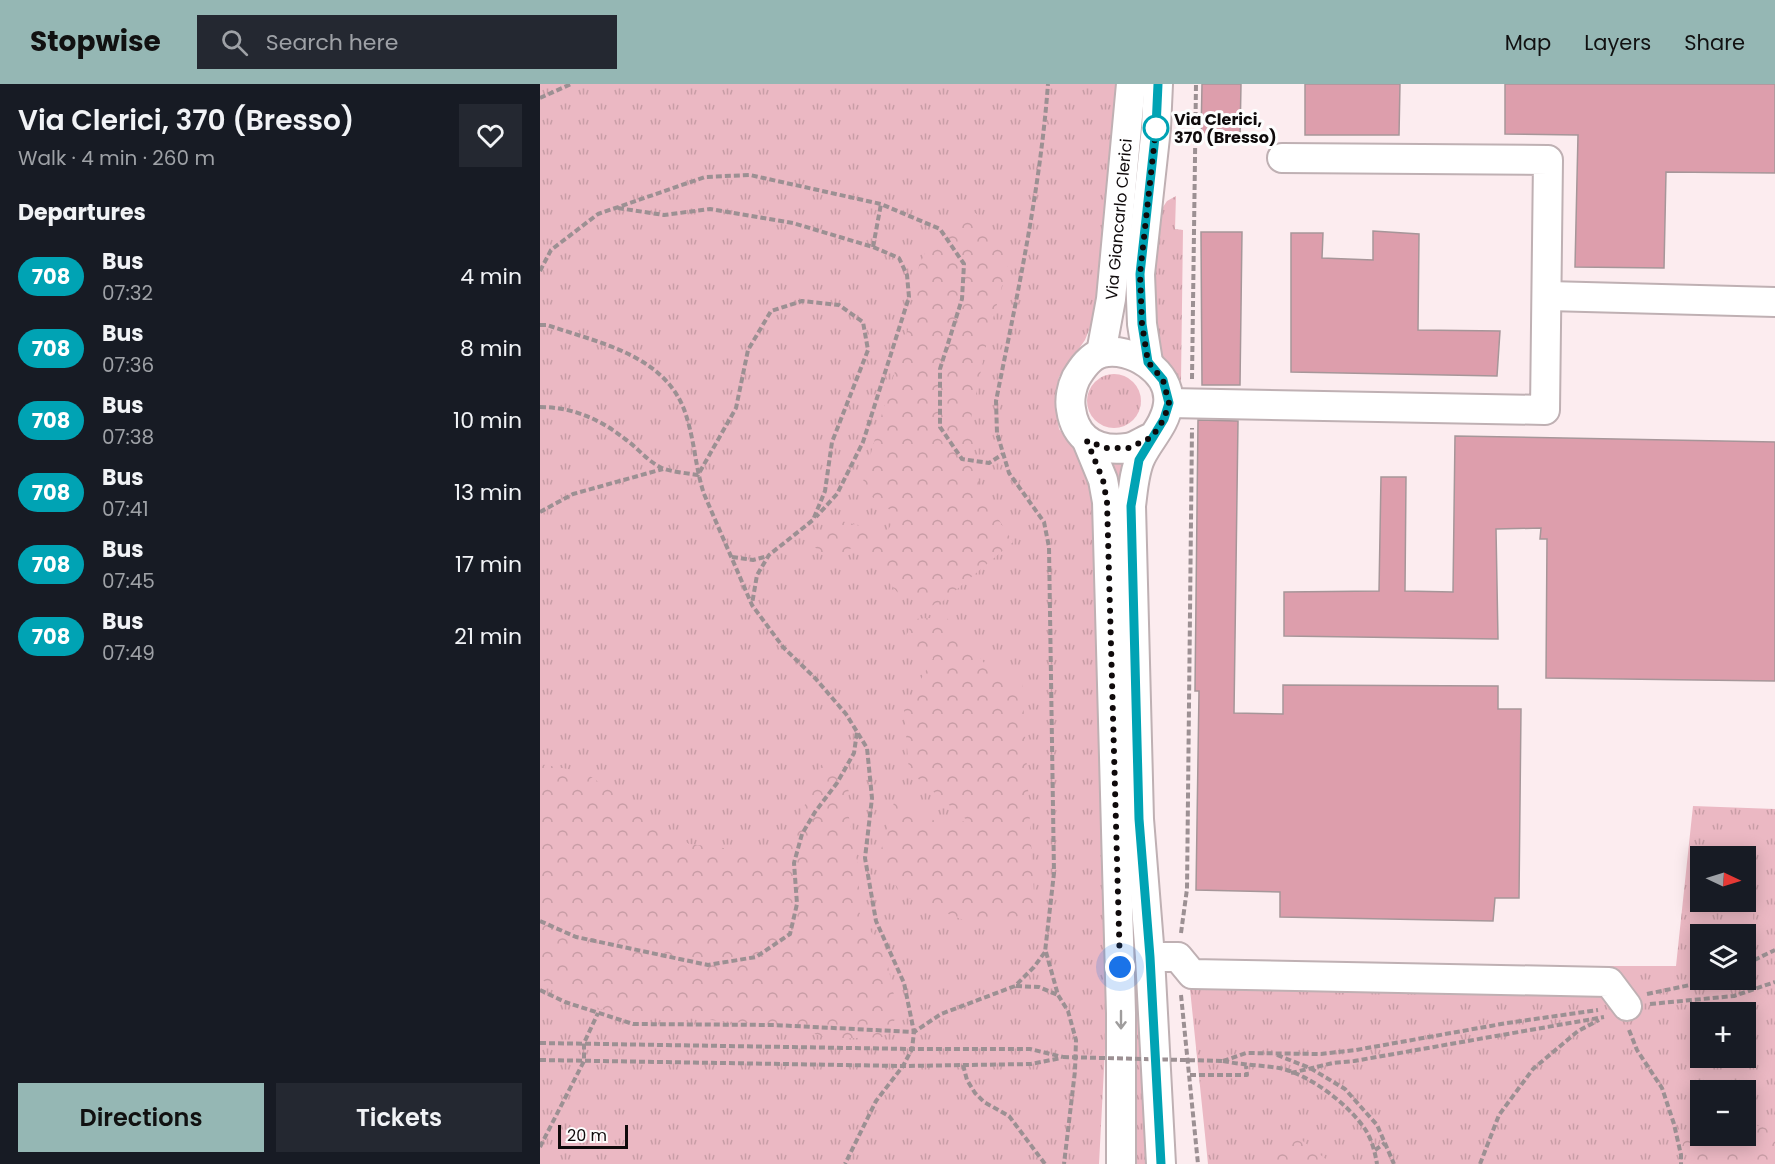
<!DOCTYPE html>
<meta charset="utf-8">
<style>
body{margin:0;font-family:Poppins,sans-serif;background:#242831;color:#f1f3f6;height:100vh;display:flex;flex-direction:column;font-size:22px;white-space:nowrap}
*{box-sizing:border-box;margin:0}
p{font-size:20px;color:#9ea1a6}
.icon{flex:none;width:33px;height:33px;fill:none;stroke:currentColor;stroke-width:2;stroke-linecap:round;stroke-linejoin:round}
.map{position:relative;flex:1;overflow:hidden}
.drawer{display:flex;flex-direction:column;background:#171b24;width:540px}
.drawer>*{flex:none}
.badge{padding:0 12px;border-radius:20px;font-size:21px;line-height:39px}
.needle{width:39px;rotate:94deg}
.fabs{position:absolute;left:1150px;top:762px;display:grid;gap:12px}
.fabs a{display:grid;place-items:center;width:66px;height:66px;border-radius:0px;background:#171b24;box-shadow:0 3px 15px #0003;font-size:30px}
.scale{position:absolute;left:18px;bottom:15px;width:70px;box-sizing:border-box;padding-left:6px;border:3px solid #0f0a0b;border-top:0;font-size:16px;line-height:21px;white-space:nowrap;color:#0f0a0b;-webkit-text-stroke:4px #fdfdfd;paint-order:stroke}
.you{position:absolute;width:30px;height:30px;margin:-15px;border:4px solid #fff;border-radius:50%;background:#1a73e8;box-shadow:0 0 0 9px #1a73e833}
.map>.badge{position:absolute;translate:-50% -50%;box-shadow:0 0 0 3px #fff}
h2{padding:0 18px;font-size:22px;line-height:54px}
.round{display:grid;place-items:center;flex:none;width:63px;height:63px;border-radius:0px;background:#242831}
.summary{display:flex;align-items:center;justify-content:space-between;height:102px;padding:0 18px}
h1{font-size:28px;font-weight:600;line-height:45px}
.button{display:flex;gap:12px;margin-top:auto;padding:12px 18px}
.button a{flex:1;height:69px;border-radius:0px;background:#95b7b4;color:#111;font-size:24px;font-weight:600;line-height:69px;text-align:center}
.button a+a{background:#242831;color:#f1f3f6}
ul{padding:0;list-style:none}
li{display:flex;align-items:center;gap:18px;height:72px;padding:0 18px}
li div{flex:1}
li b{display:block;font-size:22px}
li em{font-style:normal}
li .badge{min-width:66px;font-weight:700;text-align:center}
header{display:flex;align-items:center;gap:36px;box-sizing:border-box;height:84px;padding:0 30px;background:#95b7b4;color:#111}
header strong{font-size:28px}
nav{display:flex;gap:33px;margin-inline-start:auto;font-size:21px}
.search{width:420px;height:54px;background:#242831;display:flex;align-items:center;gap:15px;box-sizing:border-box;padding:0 21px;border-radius:0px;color:#9ea1a6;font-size:22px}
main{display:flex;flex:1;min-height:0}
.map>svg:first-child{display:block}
.grass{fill:url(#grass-tufts);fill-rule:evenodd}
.forest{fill:url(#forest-crowns)}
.pitch{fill:#ebb8c3}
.building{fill:#dd9eac;stroke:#a69699;stroke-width:1.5}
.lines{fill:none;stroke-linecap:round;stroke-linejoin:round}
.minor-casing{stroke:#bfb0b3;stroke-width:32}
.path{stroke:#9c9093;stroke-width:4;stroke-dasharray:6 3;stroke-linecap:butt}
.minor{stroke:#fff;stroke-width:28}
.path-bridge{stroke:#9c9093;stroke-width:4;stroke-dasharray:6 3;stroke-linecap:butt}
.oneway{stroke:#9f9d9d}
.line-casing{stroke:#fff;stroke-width:14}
.line{stroke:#00a3b4;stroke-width:9}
.walk{stroke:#0f0a0b;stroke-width:6;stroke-dasharray:0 10.8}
.stop-dot{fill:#fff;stroke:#00a3b4;stroke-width:3}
.labels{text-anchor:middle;stroke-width:6;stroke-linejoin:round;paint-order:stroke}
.stop-label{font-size:16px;font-weight:bold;fill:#0f0a0b;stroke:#fdfdfd;text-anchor:start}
.street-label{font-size:16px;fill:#0f0a0b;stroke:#fdfdfd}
</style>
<header>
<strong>Stopwise</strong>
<div class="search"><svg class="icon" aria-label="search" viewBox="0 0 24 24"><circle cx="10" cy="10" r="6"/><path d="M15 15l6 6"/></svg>Search here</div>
<nav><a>Map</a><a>Layers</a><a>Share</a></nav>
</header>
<main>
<section class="drawer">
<div class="summary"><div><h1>Via Clerici, 370 (Bresso)</h1><p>Walk · 4 min · 260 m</p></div><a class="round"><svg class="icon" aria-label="heart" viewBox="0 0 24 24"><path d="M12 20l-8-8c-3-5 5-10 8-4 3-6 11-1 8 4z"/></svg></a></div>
<h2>Departures</h2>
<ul>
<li><span class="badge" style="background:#00a3b4;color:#fff">708</span><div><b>Bus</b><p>07:32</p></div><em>4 min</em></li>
<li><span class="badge" style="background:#00a3b4;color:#fff">708</span><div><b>Bus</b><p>07:36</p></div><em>8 min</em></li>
<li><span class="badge" style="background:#00a3b4;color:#fff">708</span><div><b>Bus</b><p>07:38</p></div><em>10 min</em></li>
<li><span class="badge" style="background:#00a3b4;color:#fff">708</span><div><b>Bus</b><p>07:41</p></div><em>13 min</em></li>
<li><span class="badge" style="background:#00a3b4;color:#fff">708</span><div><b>Bus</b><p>07:45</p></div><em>17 min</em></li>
<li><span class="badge" style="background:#00a3b4;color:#fff">708</span><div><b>Bus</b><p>07:49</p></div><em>21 min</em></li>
</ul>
<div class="button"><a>Directions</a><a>Tickets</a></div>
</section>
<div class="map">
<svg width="1235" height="1080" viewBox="0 0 1235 1080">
<defs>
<pattern id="grass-tufts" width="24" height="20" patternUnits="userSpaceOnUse" patternTransform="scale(1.5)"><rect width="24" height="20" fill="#ebb8c3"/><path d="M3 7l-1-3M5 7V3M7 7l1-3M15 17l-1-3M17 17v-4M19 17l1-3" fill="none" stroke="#c89da6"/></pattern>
<pattern id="forest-crowns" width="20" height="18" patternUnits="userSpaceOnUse" patternTransform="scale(1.5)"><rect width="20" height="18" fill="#ebb8c3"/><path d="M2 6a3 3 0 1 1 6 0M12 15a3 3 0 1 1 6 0" fill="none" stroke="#c89da6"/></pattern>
</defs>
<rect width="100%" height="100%" fill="#fcecef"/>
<g class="grass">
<path d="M 0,0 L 581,0 L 556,229 L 545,256 L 519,293 L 515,314 L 519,345 L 546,377 L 557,417 L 570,869 L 559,1080 L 0,1080 Z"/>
<path d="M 636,112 L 635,145 L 643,146 L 641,297 L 629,288 L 620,271 L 609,219 L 619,129 L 627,117 Z"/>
<circle cx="574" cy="317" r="27"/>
<path d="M 582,376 L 585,380 L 608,1080 L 590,1080 L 568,377 Z"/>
<path d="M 1153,722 L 1235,725 L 1235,1080 L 668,1080 L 650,905 L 652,882 L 1136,882 ZM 1161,772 L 1206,772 L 1206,818 L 1161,818 ZM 1161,850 L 1206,850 L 1206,896 L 1161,896 ZM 1161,928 L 1206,928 L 1206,974 L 1161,974 ZM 1161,1006 L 1206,1006 L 1206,1052 L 1161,1052 Z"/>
</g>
<g class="forest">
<path d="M 428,122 L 472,165 L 448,253 L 430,339 L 440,406 L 473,458 L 403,517 L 388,523 L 358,509 L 317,461 L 290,476 L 270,459 L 294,435 L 346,449 L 357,431 L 321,405 L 343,326 L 375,223 L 379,181 L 394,152 Z"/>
<path d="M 406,533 L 450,586 L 482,597 L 495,828 L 438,842 L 359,810 L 341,766 L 356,711 L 399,740 L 428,737 L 369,687 L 364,625 L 393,574 L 362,561 L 374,535 Z"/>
<path d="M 0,680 L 44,688 L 149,760 L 218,768 L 255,745 L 281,681 L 309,684 L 308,728 L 319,788 L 319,828 L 346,872 L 358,931 L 343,953 L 289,955 L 255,943 L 98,930 L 60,925 L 0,895 Z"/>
<path d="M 1161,1022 L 1161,1052 L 1206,1052 L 1206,1039 L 1235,1046 L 1235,1080 L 1159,1080 L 1142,1062 L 1158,1024 Z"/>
<path d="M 759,1054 L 792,1080 L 727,1080 L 723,1072 L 740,1055 Z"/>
</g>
<path class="pitch" d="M 1186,748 L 1215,748 L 1213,848 L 1183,846 L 1184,818 L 1206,818 L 1206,772 L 1185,772 Z"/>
<g class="building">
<path d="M 662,0 L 701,0 L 700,54 L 661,53 Z"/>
<path d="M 765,0 L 860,0 L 859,51 L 765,51 Z"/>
<path d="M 965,0 L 1235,0 L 1235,89 L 1126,88 L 1124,184 L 1035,183 L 1038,51 L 965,50 Z"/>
<path d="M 833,147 L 879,150 L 878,246 L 960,247 L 957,292 L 751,288 L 751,149 L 783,149 L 782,174 L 833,176 Z"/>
<path d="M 661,148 L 702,148 L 700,301 L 662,301 Z"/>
<path d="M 658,336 L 698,337 L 694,629 L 743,630 L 743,601 L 958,602 L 958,625 L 981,625 L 979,814 L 955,814 L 953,837 L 740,833 L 740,808 L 656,806 L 659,607 L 655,607 Z"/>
<path d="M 915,352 L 1235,358 L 1235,597 L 1006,594 L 1007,455 L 1000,455 L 1001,444 L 956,445 L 958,555 L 744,552 L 744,508 L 839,507 L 841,393 L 866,393 L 865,507 L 913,508 Z"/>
</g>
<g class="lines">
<defs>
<g id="minor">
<path d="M 1008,212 L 1235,218"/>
<path id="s1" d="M 561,269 L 571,215 L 591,0"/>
<path d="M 608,278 L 602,240 L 600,190 L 616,44 L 618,0"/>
<path d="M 629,319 L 1005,326 L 1008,76 L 742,74"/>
<path d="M 612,353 C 604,356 595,363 587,364 C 557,368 535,355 531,325 C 529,315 532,302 536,294 C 542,284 550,272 562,269 C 591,262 632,288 628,320 C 626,340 609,356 601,373 C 594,387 593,407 591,422 L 599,735 L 610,873 L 621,1080"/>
<path d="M 547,357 L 563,396 L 567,418 L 581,929 L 581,1080"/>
<path d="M 610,873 L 638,873 L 652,890 L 1069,898 L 1087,922"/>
</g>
</defs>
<use href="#minor" class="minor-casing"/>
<g class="path">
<path d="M 0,14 L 31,0"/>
<path d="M 78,124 L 124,131 L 170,125 L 253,139 L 333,163 L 359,174 L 367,191 L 369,213 L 323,358 L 297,410 L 276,433"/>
<path d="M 333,163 L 341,120"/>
<path d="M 0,187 L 11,166 L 58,130 L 165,93 L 210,91 L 341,120 L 400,145 L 424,180 L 422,215 L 400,285 L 400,343 L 422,375 L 449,379 L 463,370"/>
<path d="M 0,241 L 7,241 C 62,260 132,272 148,338 C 155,362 156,386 164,410 L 212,521 L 243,563 L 275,594 L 306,630 L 327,664 L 332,714 L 325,774 L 336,837 L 364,899 L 374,948 L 372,965 L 363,982 L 336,1017 L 305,1080"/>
<path d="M 652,295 L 656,0"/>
<path d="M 0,323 C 32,323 60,335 85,355 C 98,364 107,377 122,384 C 132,388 146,389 158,391 L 196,324 L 208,266 L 231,227 L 262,217 L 299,221 L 323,238 L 328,266 L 292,358 L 285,407 L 273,436 L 229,471 L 217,491 L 212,520"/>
<path d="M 0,428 L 33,410 L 123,385"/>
<path d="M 192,473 L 213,476 L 228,472"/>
<path d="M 0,837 L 36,853 L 168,881 L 216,873 L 250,850 L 257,820 L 254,779 L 262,750 L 275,728 L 297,699 L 314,669 L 317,648"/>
<path d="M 641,849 L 647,805 L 652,344"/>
<path d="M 506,868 L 518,911 L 528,927 L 536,956 L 535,987 L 524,1080"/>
<path d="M 1206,880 L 1235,866"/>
<path d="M 476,902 L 499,903 L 518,911"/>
<path d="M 0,906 L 25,918 L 93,940 L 234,941 L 374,948 L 401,930 L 475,902 L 494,883 L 505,868 L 514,789 L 509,463 L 504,438 L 469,389 L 457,349 L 456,317 C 477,212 500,107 508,0"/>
<path d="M 1107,910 L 1174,896"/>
<path d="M 641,911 L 658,1080"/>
<path d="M 1110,920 L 1194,912 L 1235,898"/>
<path d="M 1089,946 L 1097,966 L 1122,1004 L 1134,1040 L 1141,1071 L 1141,1080"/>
<path d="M 0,959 L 372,965 L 490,965 L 523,973"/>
<path d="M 737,971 L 770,984 L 805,1005 L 837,1041 L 854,1080"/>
<path d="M 0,976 L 363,982 L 491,980 L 521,974"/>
<path d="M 683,977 L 706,969 L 781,970 L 816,966 L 967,939 L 1058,926"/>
<path d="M 683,977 C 702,981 720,981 739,984 C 769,990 808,1020 825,1045 C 832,1056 835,1068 837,1080"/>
<path d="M 423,981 L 427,996 L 435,1009 L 444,1018 L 469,1032 L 505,1080"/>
<path d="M 751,989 L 793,979 L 814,977 L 1064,933"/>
<path d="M 650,991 L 707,991 L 706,982"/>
<path d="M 0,1063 L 44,977 L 44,959 L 58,929"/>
<path d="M 835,1066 L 845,1059"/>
<path d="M 940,1080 L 959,1031 L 993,985 L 1038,947 L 1059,936"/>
</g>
<use href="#minor" class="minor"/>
<path class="path-bridge" d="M 523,973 L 683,977"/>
</g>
<defs><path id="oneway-shaft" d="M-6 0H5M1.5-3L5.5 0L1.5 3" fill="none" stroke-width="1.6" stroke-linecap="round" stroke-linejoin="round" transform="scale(1.5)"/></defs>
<use class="oneway" href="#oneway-shaft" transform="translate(581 936) rotate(90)"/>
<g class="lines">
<defs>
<path id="line" d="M 618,0 L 616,44 L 600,190 L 602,240 L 608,278 L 623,296 L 629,319 L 624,335 L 599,376 L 591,422 L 599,735 L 610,873 L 621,1080"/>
</defs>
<use href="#line" class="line-casing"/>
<use href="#line" class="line"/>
<path class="walk" d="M 580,883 L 567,418 L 563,396 L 547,357 L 566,364 L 589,364 L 612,353 L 624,335 L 629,319 L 623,296 L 608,278 L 602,240 L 600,190 L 616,44"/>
</g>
<circle class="stop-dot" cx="616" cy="44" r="12"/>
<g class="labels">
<g class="stop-label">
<text x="634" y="41">Via Clerici,<tspan x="634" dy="18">370 (Bresso)</tspan></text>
</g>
<g class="street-label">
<text dy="6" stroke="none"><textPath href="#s1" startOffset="135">Via Giancarlo Clerici</textPath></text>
</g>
</g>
</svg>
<div class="fabs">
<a><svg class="needle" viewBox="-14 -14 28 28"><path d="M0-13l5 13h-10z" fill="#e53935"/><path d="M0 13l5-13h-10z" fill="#9ea1a6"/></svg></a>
<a><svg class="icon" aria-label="layers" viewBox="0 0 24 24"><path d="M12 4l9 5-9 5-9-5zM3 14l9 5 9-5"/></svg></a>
<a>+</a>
<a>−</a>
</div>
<div class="scale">20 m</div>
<div class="you" style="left:580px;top:883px"></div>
</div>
</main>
